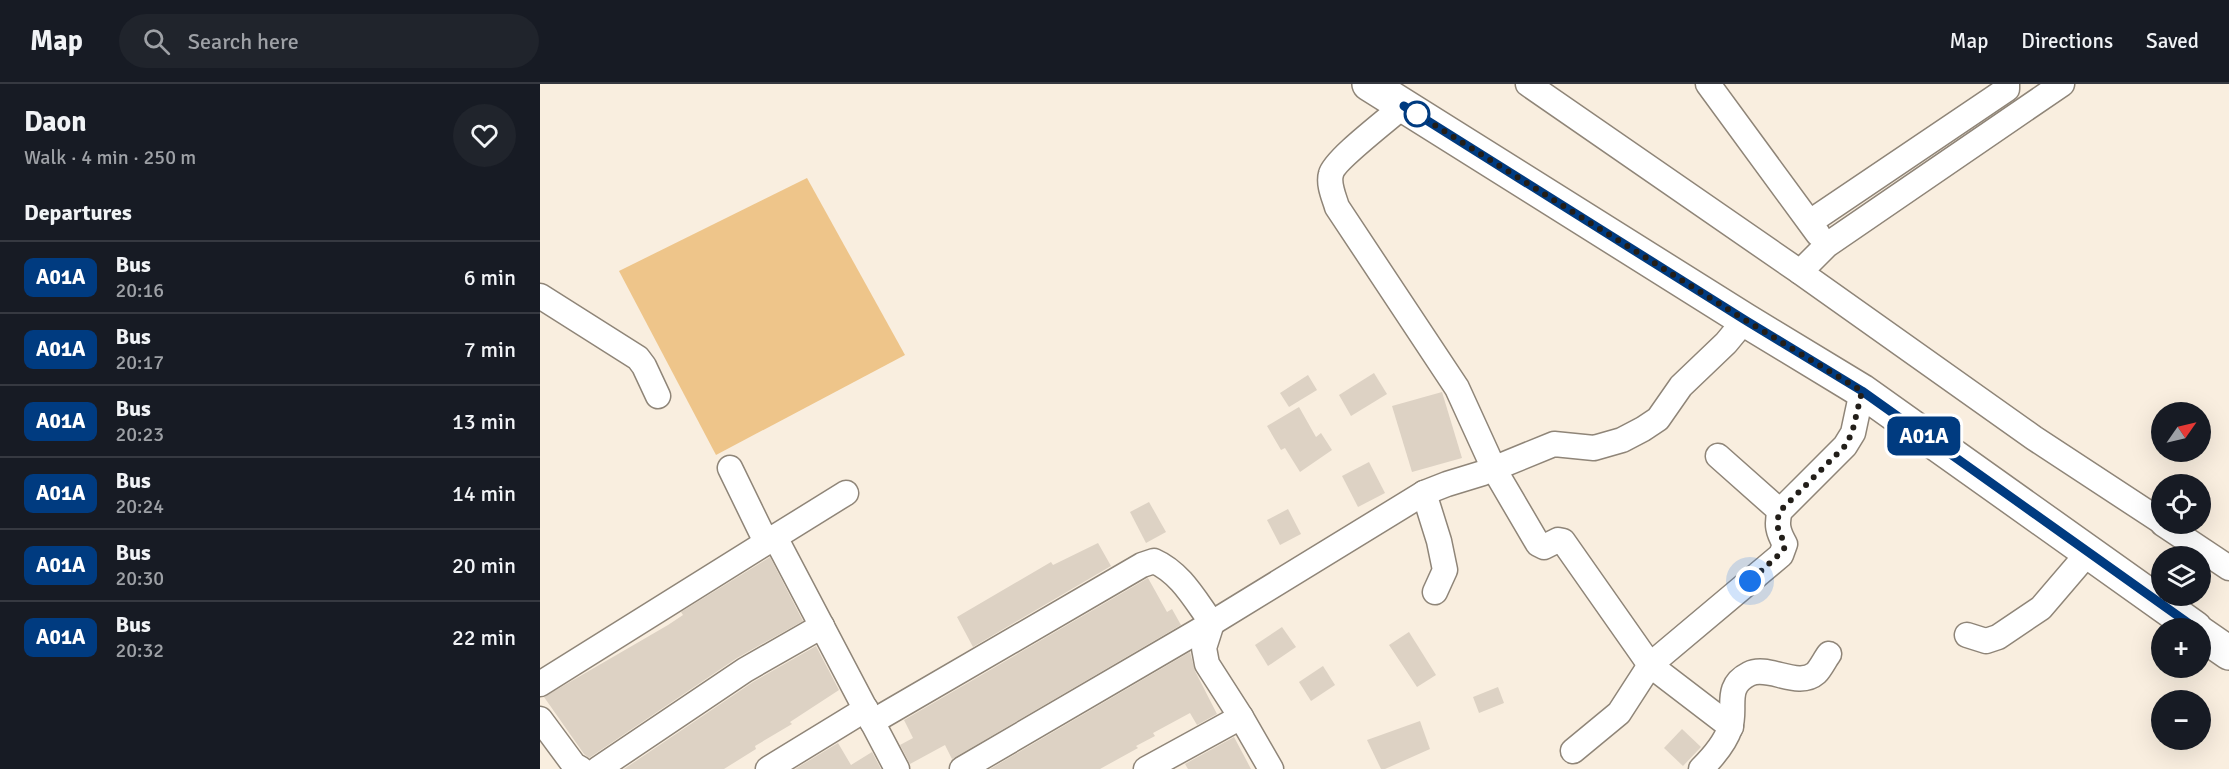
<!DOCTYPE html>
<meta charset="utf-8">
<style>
body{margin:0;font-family:Signika,sans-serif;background:#20242c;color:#f1f3f6;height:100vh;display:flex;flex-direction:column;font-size:22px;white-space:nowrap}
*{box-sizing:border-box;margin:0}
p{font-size:20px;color:#9ea1a6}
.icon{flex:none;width:33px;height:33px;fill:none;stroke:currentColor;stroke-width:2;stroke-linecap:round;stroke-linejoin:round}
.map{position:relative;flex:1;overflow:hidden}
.drawer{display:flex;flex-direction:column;background:#171b24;width:540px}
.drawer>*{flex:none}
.badge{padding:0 12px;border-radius:9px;font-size:21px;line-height:39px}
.needle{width:39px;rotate:56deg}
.controls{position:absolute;left:1611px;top:318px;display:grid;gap:12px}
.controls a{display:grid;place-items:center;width:60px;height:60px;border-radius:50%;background:#171b24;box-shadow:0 6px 24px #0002;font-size:30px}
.you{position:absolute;width:30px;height:30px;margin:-15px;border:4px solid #fff;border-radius:50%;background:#1a73e8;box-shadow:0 0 0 9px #1a73e833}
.map>.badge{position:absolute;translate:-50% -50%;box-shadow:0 0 0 3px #fff}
h2{padding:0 24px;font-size:22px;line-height:54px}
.round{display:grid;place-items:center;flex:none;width:63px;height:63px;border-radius:32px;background:#20242c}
.summary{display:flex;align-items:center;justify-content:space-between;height:102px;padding:0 24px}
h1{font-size:28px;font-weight:700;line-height:45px}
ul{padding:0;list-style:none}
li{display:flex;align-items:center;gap:18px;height:72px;padding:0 24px;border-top:2px solid #363941}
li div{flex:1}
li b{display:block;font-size:22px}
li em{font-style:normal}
li .badge{min-width:66px;font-weight:700;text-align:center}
header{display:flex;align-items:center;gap:36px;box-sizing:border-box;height:84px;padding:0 30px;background:#171b24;border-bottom:2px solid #363941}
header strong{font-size:28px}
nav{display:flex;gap:33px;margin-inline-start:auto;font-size:21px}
.search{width:420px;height:54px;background:#20242c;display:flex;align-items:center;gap:15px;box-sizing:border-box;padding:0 21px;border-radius:33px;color:#9ea1a6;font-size:22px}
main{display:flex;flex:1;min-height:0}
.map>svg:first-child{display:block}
.green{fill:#eec58a}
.building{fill:#ddd2c4}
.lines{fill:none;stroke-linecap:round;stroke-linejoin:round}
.street-casing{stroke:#8f8578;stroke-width:27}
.secondary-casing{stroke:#8f8578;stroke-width:36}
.street{stroke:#fff;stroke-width:24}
.secondary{stroke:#fff;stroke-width:33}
.line-casing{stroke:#fff;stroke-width:14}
.line{stroke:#003b80;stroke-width:9}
.walk{stroke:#221e19;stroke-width:6;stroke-dasharray:0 10.8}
.stop-dot{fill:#fff;stroke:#003b80;stroke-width:3}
</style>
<header>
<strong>Map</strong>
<div class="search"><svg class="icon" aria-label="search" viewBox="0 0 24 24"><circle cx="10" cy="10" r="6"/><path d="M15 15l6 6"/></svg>Search here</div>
<nav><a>Map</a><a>Directions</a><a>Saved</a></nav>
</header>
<main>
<section class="drawer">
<div class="summary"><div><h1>Daon</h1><p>Walk · 4 min · 250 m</p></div><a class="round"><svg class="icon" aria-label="heart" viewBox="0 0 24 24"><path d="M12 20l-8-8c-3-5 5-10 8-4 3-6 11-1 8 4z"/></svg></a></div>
<h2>Departures</h2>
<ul>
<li><span class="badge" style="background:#003b80;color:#fff">A01A</span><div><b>Bus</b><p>20:16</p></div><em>6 min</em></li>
<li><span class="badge" style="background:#003b80;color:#fff">A01A</span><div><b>Bus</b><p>20:17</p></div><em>7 min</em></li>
<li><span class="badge" style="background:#003b80;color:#fff">A01A</span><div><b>Bus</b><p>20:23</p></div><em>13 min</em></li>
<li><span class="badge" style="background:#003b80;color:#fff">A01A</span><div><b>Bus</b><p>20:24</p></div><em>14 min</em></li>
<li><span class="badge" style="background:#003b80;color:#fff">A01A</span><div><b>Bus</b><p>20:30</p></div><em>20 min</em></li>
<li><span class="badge" style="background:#003b80;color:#fff">A01A</span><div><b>Bus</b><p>20:32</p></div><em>22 min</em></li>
</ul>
</section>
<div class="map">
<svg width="1689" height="685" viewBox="0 0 1689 685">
<rect width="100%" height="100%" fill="#f9eedf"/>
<path class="green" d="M 267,94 L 365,271 L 176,371 L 79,187 Z"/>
<g class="building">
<path d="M 834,289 L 847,310 L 811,332 L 799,311 Z"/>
<path d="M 768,291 L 777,306 L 749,323 L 740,309 Z"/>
<path d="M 902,308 L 922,374 L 872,388 L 852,322 Z"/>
<path d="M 759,323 L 776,353 L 781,349 L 792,366 L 760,388 L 745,364 L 741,366 L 727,342 Z"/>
<path d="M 829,378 L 845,409 L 818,423 L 802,392 Z"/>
<path d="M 609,418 L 626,448 L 606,459 L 590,428 Z"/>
<path d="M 748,425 L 761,450 L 740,461 L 727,436 Z"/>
<path d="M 558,459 L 571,482 L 433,563 L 417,533 L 511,478 L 513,481 Z"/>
<path d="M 230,473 L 263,537 L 197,574 L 49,674 L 44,670 L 4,613 L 128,541 L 143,531 L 141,528 Z"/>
<path d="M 608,494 L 627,528 L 632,525 L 641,541 L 412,675 L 405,661 L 370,680 L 360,661 L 373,654 L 364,636 Z"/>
<path d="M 742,543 L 756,563 L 728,582 L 715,561 Z"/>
<path d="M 869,548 L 896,591 L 877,603 L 849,561 Z"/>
<path d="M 276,562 L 299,606 L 250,638 L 252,640 L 215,662 L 216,665 L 184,685 L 84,685 L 213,598 Z"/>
<path d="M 650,568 L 655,587 L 677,630 L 657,641 L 650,629 L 613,649 L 615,652 L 596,662 L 598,664 L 560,685 L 450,685 Z"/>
<path d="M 783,582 L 795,601 L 771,617 L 759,598 Z"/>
<path d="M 958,603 L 964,619 L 939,629 L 933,613 Z"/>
<path d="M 880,637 L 890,665 L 845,685 L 841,685 L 827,656 Z"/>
<path d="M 1142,645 L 1161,663 L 1143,682 L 1124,664 Z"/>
<path d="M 694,653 L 711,685 L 648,685 L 645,680 Z"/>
<path d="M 298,659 L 311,681 L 332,668 L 341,685 L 255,685 Z"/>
</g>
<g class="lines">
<defs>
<g id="street">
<path d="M 988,0 L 1260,188 L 1287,161 L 1522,0"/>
<path d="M 1168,0 L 1278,150"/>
<path d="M 863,22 C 850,34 794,76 791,90 C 788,100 794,113 797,123 L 917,304 L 954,385 L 998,460 L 1004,463 L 1018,456 L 1023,457 L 1110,581 L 1191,643"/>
<path d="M 1270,138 L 1467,5 L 1467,0"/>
<path d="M 1260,188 L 1494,354 L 1622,438"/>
<path d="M 0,212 L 98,274 L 104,282 L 118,312"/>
<path d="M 1178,372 L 1240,427"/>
<path d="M 190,384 L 226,458"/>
<path d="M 884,409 L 899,457 L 905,486 L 895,508"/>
<path d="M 1623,440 L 1689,484"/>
<path d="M 235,453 L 306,409"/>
<path d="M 672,539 L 664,564 L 667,580 L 701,633"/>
<path d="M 1427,551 L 1446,557 L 1458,553 L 1501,524 L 1548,469"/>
<path d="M 0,600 L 235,453 L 357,685"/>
<path d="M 0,635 L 34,681 L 41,685"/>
<path d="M 332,638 L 602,481 L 614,477 C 641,489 655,516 672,539"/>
<path d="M 1033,667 L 1079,629 L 1110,581 L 1241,471 L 1245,460 C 1238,448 1236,440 1240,427 L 1305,362 L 1313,349 L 1322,307"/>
<path d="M 58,685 L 205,586 L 282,542"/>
<path d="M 228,685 L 326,625"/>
<path d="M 422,685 L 672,539 L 884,409 L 907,400 L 943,389 L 1014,360 L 1054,364 L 1082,356 L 1103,345 L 1118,335 L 1141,302 L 1186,259 L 1205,236"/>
<path d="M 606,685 L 701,633 L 731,685"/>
<path d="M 1161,685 C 1172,674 1185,659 1190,644 C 1197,624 1183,603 1209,590 C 1228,580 1258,605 1276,589 C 1281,584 1285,575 1289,570"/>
</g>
<g id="secondary">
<path d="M 829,0 L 1205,236 L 1322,307 L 1655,544"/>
<path d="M 1660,549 L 1689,569"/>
</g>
</defs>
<use href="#street" class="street-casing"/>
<use href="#secondary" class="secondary-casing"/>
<use href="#street" class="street"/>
<use href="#secondary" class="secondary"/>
</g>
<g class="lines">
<defs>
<path id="line" d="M 864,22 L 1205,236 L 1322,307 L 1655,544"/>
</defs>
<use href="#line" class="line-casing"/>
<use href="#line" class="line"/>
<path class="walk" d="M 877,30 L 1205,236 L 1322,307 L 1312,349 L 1305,362 L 1240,427 C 1232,449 1246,451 1244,466 L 1210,497"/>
</g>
<circle class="stop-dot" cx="877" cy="30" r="12"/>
</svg>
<div class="controls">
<a><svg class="needle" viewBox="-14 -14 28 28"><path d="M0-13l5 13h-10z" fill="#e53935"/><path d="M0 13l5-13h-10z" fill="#9ea1a6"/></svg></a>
<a><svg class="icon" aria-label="locate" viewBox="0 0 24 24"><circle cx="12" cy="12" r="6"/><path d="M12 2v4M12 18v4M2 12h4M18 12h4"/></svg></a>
<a><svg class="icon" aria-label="layers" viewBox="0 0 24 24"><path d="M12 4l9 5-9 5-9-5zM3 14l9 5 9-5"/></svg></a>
<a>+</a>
<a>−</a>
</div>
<div class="you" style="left:1210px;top:497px"></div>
<b class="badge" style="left:1384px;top:352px;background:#003b80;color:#fff">A01A</b>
</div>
</main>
